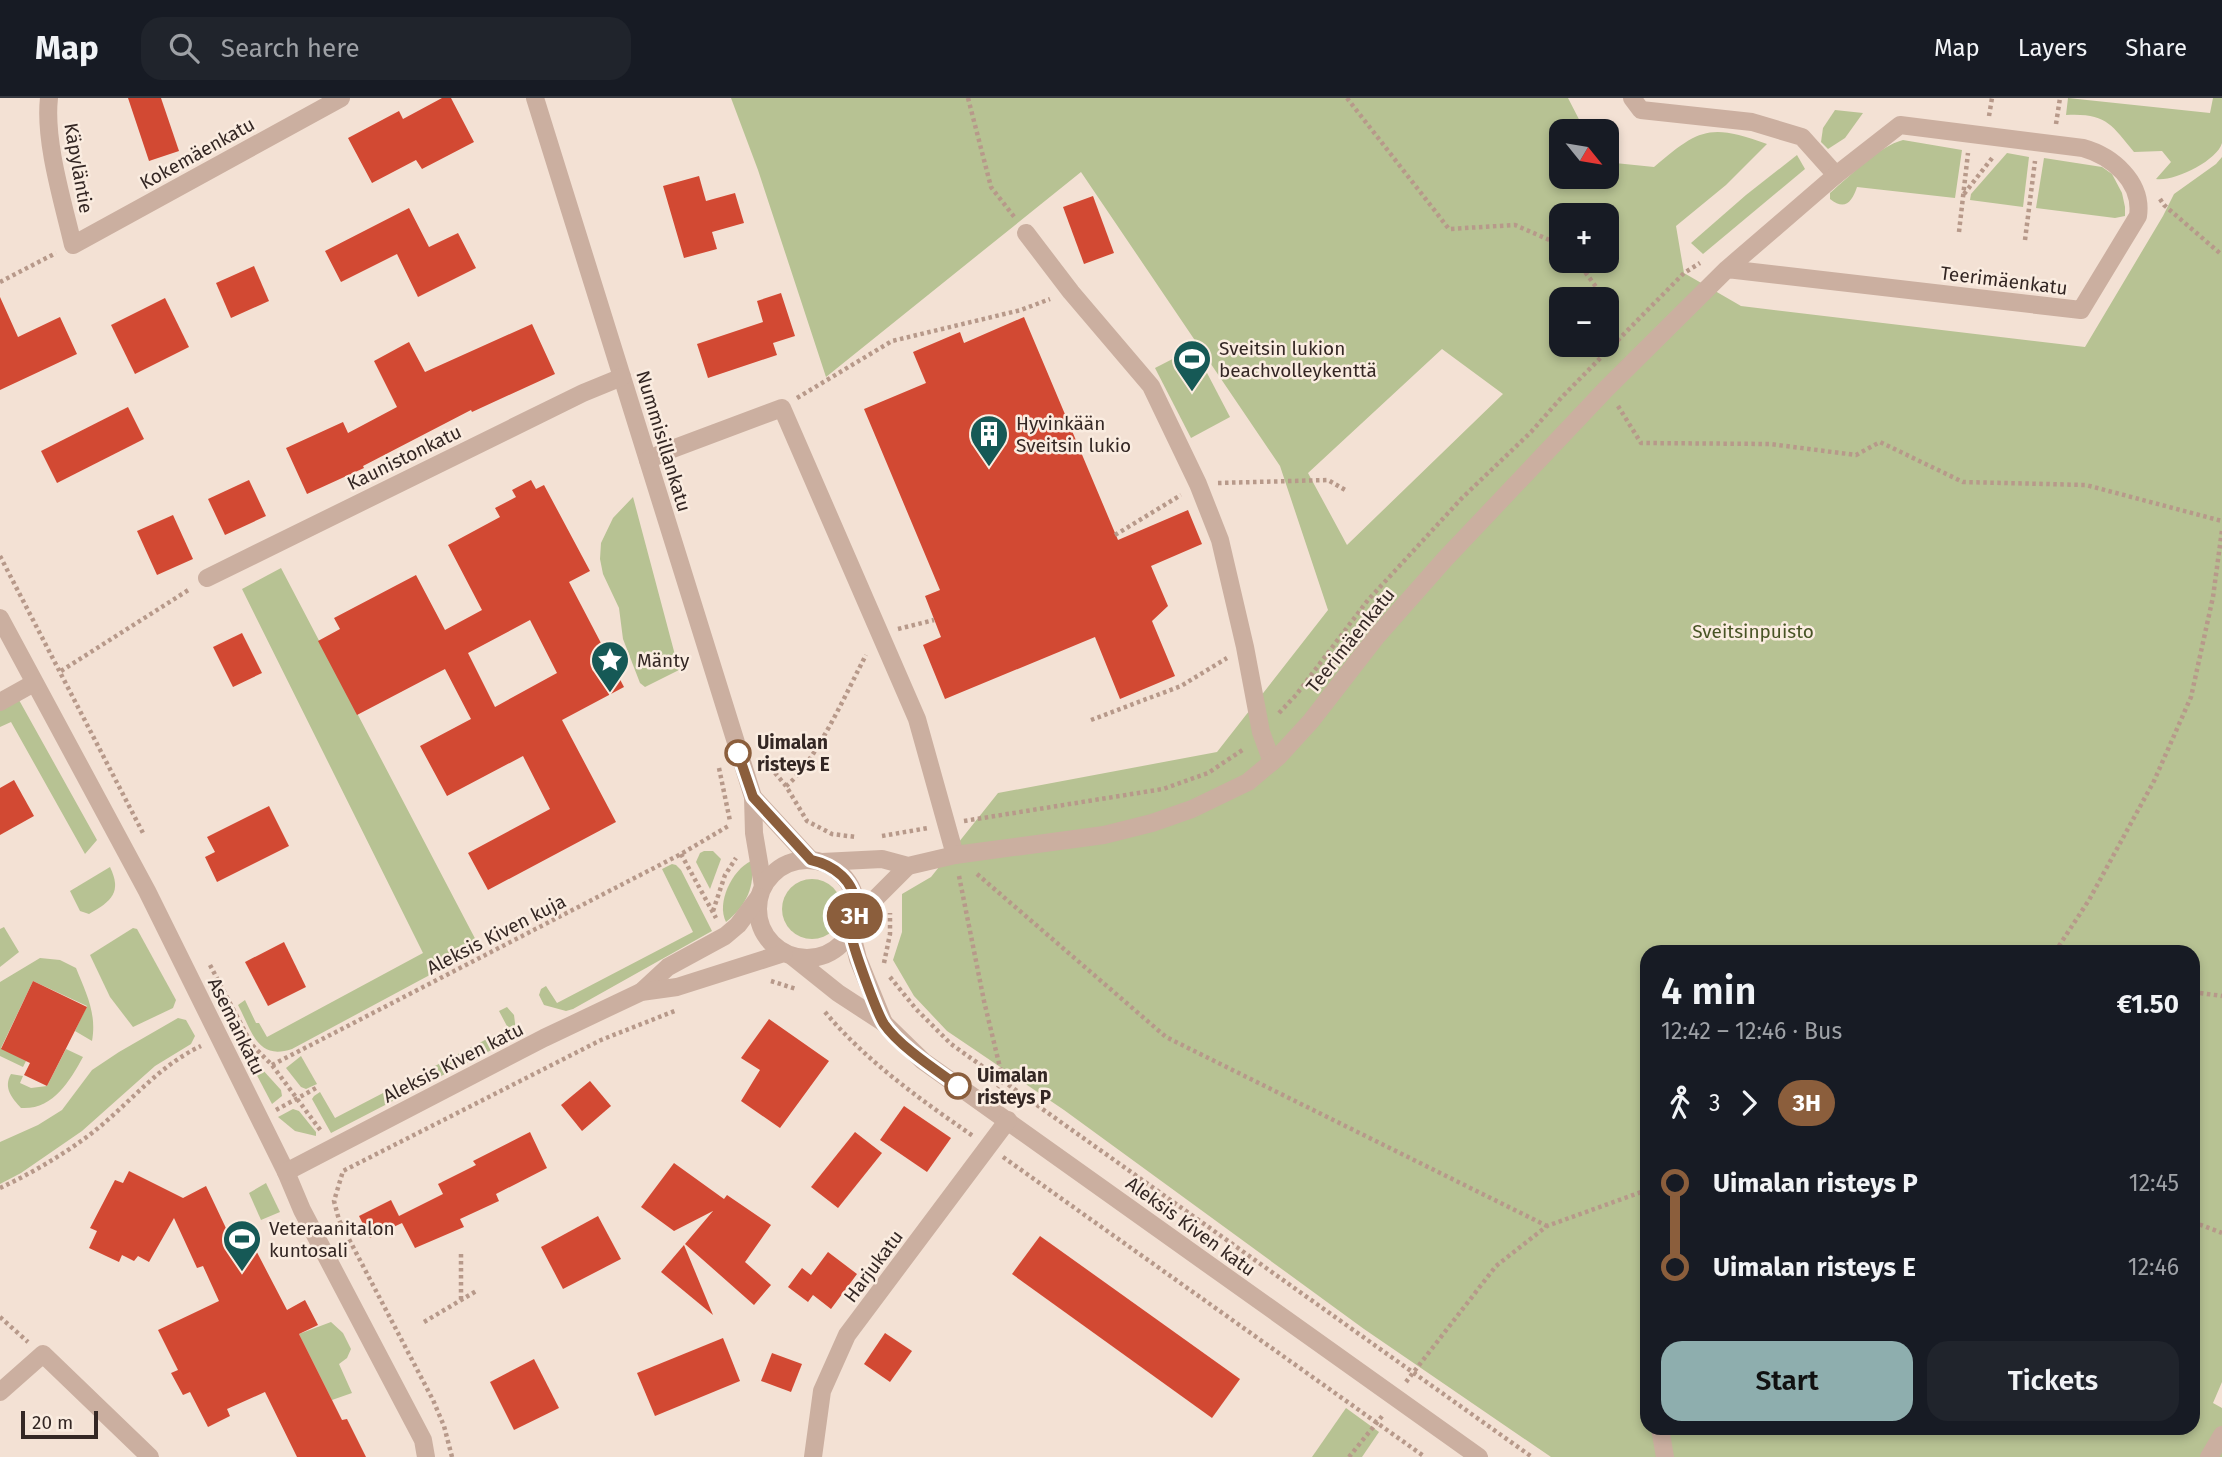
<!DOCTYPE html>
<meta charset="utf-8">
<style>
body{margin:0;font-family:"Fira Sans",sans-serif;background:#20242c;color:#f1f3f6;height:100vh;display:flex;flex-direction:column;font-size:26px;white-space:nowrap}
*{box-sizing:border-box;margin:0}
p{font-size:23px;color:#9ea1a6}
.icon{flex:none;width:38px;height:38px;fill:none;stroke:currentColor;stroke-width:2;stroke-linecap:round;stroke-linejoin:round}
.map{position:relative;flex:1;overflow:hidden}
.panel{position:absolute;left:1640px;top:847px;width:560px;height:490px;display:flex;flex-direction:column;background:#171b24;border-radius:21px;box-shadow:0 4px 10px #0003}
.panel>*{flex:none}
.badge{padding:0 14px;border-radius:23px;font-size:24px;line-height:46px}
.needle{width:46px;rotate:120deg}
.buttons{position:absolute;left:1549px;top:21px;display:grid;gap:14px}
.buttons a{display:grid;place-items:center;width:70px;height:70px;border-radius:14px;background:#171b24;box-shadow:0 4px 10px #0003;font-size:35px}
.scale{position:absolute;left:21px;bottom:18px;width:77px;box-sizing:border-box;padding-left:7px;border:4px solid #342724;border-top:0;font-size:19px;line-height:24px;white-space:nowrap;color:#342724;-webkit-text-stroke:5px #faece0;paint-order:stroke}
.map>.badge{position:absolute;translate:-50% -50%;box-shadow:0 0 0 4px #fff}
.legs{display:flex;align-items:center;gap:10px;height:77px;padding:0 21px;font-size:23px}
.legs p{margin-inline-start:auto}
.summary{display:flex;align-items:center;justify-content:space-between;height:119px;padding:0 21px}
h1{font-size:38px;font-weight:600;line-height:52px}
.action{display:flex;gap:14px;margin-top:auto;padding:14px 21px}
.action a{flex:1;height:80px;border-radius:21px;background:#8eaeae;color:#111;font-size:28px;font-weight:600;line-height:80px;text-align:center}
.action a+a{background:#20242c;color:#f1f3f6}
ul{padding:0 21px;list-style:none}
li{display:flex;align-items:center;gap:24px;height:84px;font-size:26px}
li i{display:grid;place-items:center;width:10px;height:100%;margin:0 9px;background:currentColor}
li i::after{content:'';width:18px;height:18px;margin:-9px;border:5px solid;border-radius:50%;background:#171b24}
li p{margin-inline-start:auto}
li:first-child i{background:linear-gradient(#0000 50%,currentColor 0)}
li:last-child i{background:linear-gradient(currentColor 50%,#0000 0)}
header{display:flex;align-items:center;gap:42px;box-sizing:border-box;height:98px;padding:0 35px;background:#171b24;border-bottom:2px solid #363941}
header strong{font-size:33px}
nav{display:flex;gap:38px;margin-inline-start:auto;font-size:24px}
.search{width:490px;height:63px;background:#20242c;display:flex;align-items:center;gap:18px;box-sizing:border-box;padding:0 24px;border-radius:21px;color:#9ea1a6;font-size:26px}
.map>svg:first-child{display:block}
.green{fill:#b7c293;fill-rule:evenodd}
.building{fill:#d24933;fill-rule:evenodd}
.lines{fill:none;stroke-linecap:round;stroke-linejoin:round}
.path{stroke:#b7998a;stroke-width:4.5;stroke-dasharray:3.5 3.5;stroke-linecap:butt}
.minor{stroke:#cbafa0;stroke-width:18}
.line-1-casing{stroke:#fff;stroke-width:16}
.line-1{stroke:#8b5e3c;stroke-width:10}
.stop-1-dot{fill:#fff;stroke:#8b5e3c;stroke-width:3.5}
.labels{text-anchor:middle;stroke-width:5;stroke-linejoin:round;paint-order:stroke}
.street-label{font-size:19px;fill:#342724;stroke:#faece0}
.poi-label{font-size:19px;fill:#342724;stroke:#faece0;text-anchor:start}
.park-label{font-size:19px;fill:#485425;stroke:#faece0}
.stop-label{font-size:19px;font-weight:bold;fill:#342724;stroke:#faece0;text-anchor:start}
</style>
<header>
<strong>Map</strong>
<div class="search"><svg class="icon" aria-label="search" viewBox="0 0 24 24"><circle cx="10" cy="10" r="6"/><path d="M15 15l6 6"/></svg>Search here</div>
<nav><a>Map</a><a>Layers</a><a>Share</a></nav>
</header>
<div class="map">
<svg width="2222" height="1359" viewBox="0 0 2222 1359">
<rect width="100%" height="100%" fill="#f3e1d4"/>
<g class="green">
<path d="M 731,0 L 1568,0 L 1585,33 L 1561,33 L 1561,79 L 1606,79 L 1607,56 L 1615,65 L 1654,69 C 1699,31 1709,25 1767,46 L 1726,87 L 1676,128 L 1684,175 L 1741,208 L 2085,249 L 2163,118 L 2174,96 L 2216,66 L 2222,59 L 2222,1284 L 2213,1305 L 2222,1310 L 2222,1359 L 1551,1359 L 1364,1231 L 1064,1012 L 947,933 L 914,898 L 893,862 L 902,834 L 902,796 L 931,779 L 998,695 L 1217,654 L 1328,512 L 1280,368 L 1081,74 L 826,279 L 758,72 ZM 1561,117 L 1606,117 L 1606,163 L 1561,163 ZM 1561,201 L 1606,201 L 1606,247 L 1561,247 ZM 1442,251 L 1503,296 L 1347,447 L 1308,375 ZM 1647,854 L 2193,854 L 2193,1330 L 1647,1330 Z"/>
<path d="M 2068,0 L 2210,15 L 2213,0 L 2222,0 C 2222,12 2222,35 2222,45 C 2217,63 2173,84 2156,81 L 2171,64 L 2162,53 L 2134,54 C 2111,26 2106,15 2066,17 Z"/>
<path d="M 1835,12 L 1863,15 L 1845,40 L 1828,51 L 1821,44 L 1823,30 Z"/>
<path d="M 1903,42 L 1962,52 L 1955,100 L 1857,89 C 1852,104 1845,113 1830,101 L 1830,95 C 1850,78 1879,48 1903,42 Z"/>
<path d="M 2007,55 L 2029,59 L 2023,109 L 1970,102 L 1971,96 Z"/>
<path d="M 1797,57 L 1805,71 L 1703,156 L 1691,145 L 1746,97 Z"/>
<path d="M 2044,60 L 2102,69 L 2112,76 L 2122,95 L 2125,109 L 2125,118 L 2115,120 L 2036,110 Z"/>
<path d="M 1194,250 L 1230,319 L 1191,340 L 1155,270 Z"/>
<path d="M 633,399 L 679,572 L 645,589 L 640,585 L 623,541 L 619,510 L 603,476 L 600,461 L 601,445 L 613,420 Z"/>
<path d="M 281,470 L 480,850 L 292,951 C 257,963 252,933 238,907 L 245,902 L 256,925 L 259,925 L 267,939 L 423,855 L 242,491 Z"/>
<path d="M 19,602 L 97,742 L 85,756 L 11,624 L 0,629 L 0,612 Z"/>
<path d="M 704,753 L 713,753 L 721,761 L 710,791 L 696,764 L 700,755 Z"/>
<path d="M 751,763 C 756,788 746,808 726,824 C 716,805 732,772 751,763 Z"/>
<path d="M 672,766 L 676,767 L 681,772 L 712,833 L 573,911 L 566,913 L 544,907 L 539,897 L 541,891 L 546,888 L 557,905 L 693,834 L 662,771 Z"/>
<path d="M 110,769 C 122,794 112,803 89,816 L 80,813 L 70,793 Z"/>
<circle cx="812" cy="811" r="30"/>
<path d="M 4,829 L 19,854 L 0,869 L 0,831 Z"/>
<path d="M 133,830 L 137,831 L 176,902 L 173,910 L 133,929 L 110,899 L 90,857 Z"/>
<path d="M 40,860 L 60,862 L 76,870 C 86,895 97,915 92,943 L 75,933 L 87,908 L 33,883 L 1,950 L 26,963 L 23,969 L 0,958 L 0,884 Z"/>
<path d="M 507,909 L 514,917 L 516,933 L 505,945 L 331,1035 L 312,1001 L 314,998 L 320,994 L 335,1020 L 508,930 L 499,913 Z"/>
<path d="M 178,920 L 186,922 L 195,938 L 191,946 L 155,968 L 82,1033 L 21,1075 L 0,1086 L 0,1044 L 38,1027 L 62,1012 L 92,972 L 119,954 Z"/>
<path d="M 242,949 L 281,992 L 282,998 L 272,1006 Z"/>
<path d="M 66,951 L 83,959 C 69,984 53,1012 21,1010 C 12,1000 3,990 11,976 L 23,978 L 20,985 L 31,990 L 47,988 Z"/>
<path d="M 301,958 L 317,986 L 306,991 L 301,989 L 286,970 Z"/>
<path d="M 293,1011 L 299,1013 L 316,1034 L 316,1038 L 295,1033 L 278,1019 Z"/>
<path d="M 266,1085 L 280,1114 L 261,1122 L 249,1095 Z"/>
<path d="M 331,1224 L 343,1235 L 351,1251 L 347,1260 L 339,1266 L 352,1295 L 332,1302 L 299,1236 Z"/>
<path d="M 1346,1310 L 1379,1334 L 1362,1359 L 1312,1359 Z"/>
</g>
<g class="building">
<path d="M 128,0 L 161,0 L 179,53 L 149,63 Z"/>
<path d="M 442,0 L 451,0 L 474,44 L 422,71 L 416,62 L 372,85 L 348,40 L 399,13 L 403,21 Z"/>
<path d="M 699,78 L 706,103 L 735,95 L 744,125 L 712,134 L 717,151 L 684,160 L 663,88 Z"/>
<path d="M 1093,98 L 1114,155 L 1084,166 L 1063,109 Z"/>
<path d="M 409,110 L 429,149 L 458,135 L 476,170 L 418,199 L 397,156 L 341,184 L 325,153 Z"/>
<path d="M 254,168 L 269,203 L 231,220 L 216,185 Z"/>
<path d="M 781,195 L 795,238 L 773,245 L 777,257 L 708,280 L 697,246 L 763,224 L 757,203 Z"/>
<path d="M 0,199 L 18,239 L 60,219 L 77,256 L 0,292 Z"/>
<path d="M 165,200 L 189,249 L 135,276 L 111,227 Z"/>
<path d="M 1024,219 L 1118,442 L 1188,412 L 1202,446 L 1151,468 L 1168,508 L 1152,523 L 1175,578 L 1120,601 L 1095,539 L 945,601 L 923,547 L 941,539 L 925,498 L 940,492 L 864,311 L 926,285 L 913,254 L 960,234 L 964,245 Z"/>
<path d="M 532,226 L 555,276 L 472,314 L 471,312 L 363,368 L 364,370 L 307,396 L 286,350 L 343,324 L 348,335 L 397,309 L 374,263 L 409,244 L 425,274 Z"/>
<path d="M 128,309 L 144,341 L 57,385 L 41,353 Z"/>
<path d="M 249,382 L 266,418 L 225,437 L 208,401 Z"/>
<path d="M 531,382 L 536,391 L 544,387 L 590,473 L 569,484 L 624,589 L 562,622 L 616,724 L 488,792 L 468,755 L 550,711 L 523,658 L 447,698 L 420,648 L 471,621 L 445,571 L 357,617 L 318,543 L 340,531 L 334,520 L 416,477 L 445,532 L 482,512 L 448,447 L 500,419 L 495,410 L 516,399 L 512,392 ZM 530,522 L 557,575 L 495,609 L 468,555 Z"/>
<path d="M 173,417 L 193,461 L 157,477 L 137,433 Z"/>
<path d="M 242,535 L 262,575 L 233,589 L 213,549 Z"/>
<path d="M 14,682 L 34,718 L 0,737 L 0,690 Z"/>
<path d="M 269,708 L 289,748 L 217,784 L 205,759 L 215,754 L 207,739 Z"/>
<path d="M 284,844 L 306,889 L 268,908 L 245,864 Z"/>
<path d="M 33,883 L 87,909 L 47,988 L 24,977 L 30,965 L 1,951 Z"/>
<path d="M 769,921 L 829,963 L 780,1030 L 741,1003 L 760,972 L 741,960 Z"/>
<path d="M 590,983 L 611,1008 L 582,1033 L 561,1007 Z"/>
<path d="M 904,1008 L 951,1040 L 927,1074 L 880,1042 Z"/>
<path d="M 530,1034 L 547,1070 L 496,1096 L 499,1103 L 460,1121 L 464,1129 L 415,1150 L 402,1125 L 370,1140 L 359,1118 L 391,1102 L 399,1118 L 443,1096 L 438,1086 L 476,1067 L 473,1063 Z"/>
<path d="M 855,1034 L 882,1055 L 838,1110 L 811,1089 Z"/>
<path d="M 674,1065 L 724,1101 L 727,1097 L 771,1127 L 745,1164 L 771,1187 L 754,1207 L 685,1146 L 713,1113 L 674,1133 L 641,1109 Z"/>
<path d="M 129,1073 L 183,1100 L 206,1088 L 234,1147 L 249,1139 L 287,1212 L 305,1202 L 318,1227 L 299,1236 L 342,1322 L 347,1321 L 366,1359 L 297,1359 L 265,1294 L 227,1311 L 230,1318 L 208,1329 L 190,1294 L 183,1297 L 171,1275 L 178,1272 L 158,1232 L 219,1203 L 203,1168 L 197,1170 L 174,1120 L 149,1164 L 138,1158 L 134,1163 L 122,1157 L 119,1164 L 89,1150 L 97,1133 L 90,1130 L 115,1082 L 123,1085 Z"/>
<path d="M 598,1118 L 621,1161 L 563,1191 L 541,1149 Z"/>
<path d="M 1040,1138 L 1240,1281 L 1212,1320 L 1012,1176 Z"/>
<path d="M 684,1147 L 713,1217 L 661,1174 Z"/>
<path d="M 828,1154 L 857,1176 L 831,1211 L 813,1197 L 808,1204 L 788,1189 L 802,1170 L 811,1177 Z"/>
<path d="M 885,1235 L 912,1253 L 890,1284 L 864,1266 Z"/>
<path d="M 723,1240 L 740,1283 L 655,1318 L 637,1275 Z"/>
<path d="M 772,1255 L 802,1266 L 791,1294 L 761,1283 Z"/>
<path d="M 534,1261 L 559,1310 L 514,1332 L 490,1284 Z"/>
</g>
<g class="lines">
<g class="path">
<path d="M 968,0 L 991,89 L 1015,120"/>
<path d="M 1347,0 L 1449,131 L 1515,127 L 1561,147"/>
<path d="M 1989,18 L 1992,0"/>
<path d="M 2056,26 L 2060,0"/>
<path d="M 1964,96 L 1993,59"/>
<path d="M 2160,101 L 2164,107 L 2222,157"/>
<path d="M 1959,134 L 1968,55"/>
<path d="M 2025,142 L 2035,63"/>
<path d="M 1577,163 L 1605,201"/>
<path d="M 0,184 L 56,155"/>
<path d="M 1606,204 L 1606,209"/>
<path d="M 797,300 L 892,243 L 1021,212 L 1050,201"/>
<path d="M 1618,308 L 1641,345 L 1770,346 L 1856,357 L 1880,344 L 1963,384 L 2086,387 L 2222,423"/>
<path d="M 1218,385 L 1328,382 L 1347,393"/>
<path d="M 1115,437 L 1181,397"/>
<path d="M 0,458 L 144,737"/>
<path d="M 898,531 L 934,522"/>
<path d="M 61,573 L 190,491"/>
<path d="M 1279,615 L 1296,597 L 1368,502 L 1462,400 L 1531,334 L 1561,300 L 1684,175 L 1700,165"/>
<path d="M 1091,622 L 1181,588 L 1227,560"/>
<path d="M 766,664 L 786,688 L 807,723 L 832,736 L 856,739"/>
<path d="M 719,670 L 730,723"/>
<path d="M 786,688 C 815,666 848,591 866,557"/>
<path d="M 964,723 L 1163,691 L 1208,675 L 1244,651"/>
<path d="M 882,738 L 928,730"/>
<path d="M 681,756 L 716,820"/>
<path d="M 977,776 L 1166,939 L 1547,1128"/>
<path d="M 959,778 L 984,903 L 1003,982 L 998,990"/>
<path d="M 713,813 L 725,777 L 736,760"/>
<path d="M 2055,854 L 2089,802 L 2154,683 L 2191,599 L 2213,499 L 2222,432"/>
<path d="M 884,865 L 890,836 L 890,815"/>
<path d="M 210,867 L 252,947 L 272,967 L 321,1033"/>
<path d="M 890,879 L 916,911 L 951,946 L 1532,1359"/>
<path d="M 771,883 L 796,891"/>
<path d="M 2193,894 L 2222,898"/>
<path d="M 825,914 C 866,963 921,1002 973,1038"/>
<path d="M 272,967 L 681,756 L 730,727"/>
<path d="M 276,1012 L 318,989"/>
<path d="M 1003,1059 L 1425,1359"/>
<path d="M 0,1090 C 30,1076 61,1058 88,1038 C 127,1009 156,969 201,948"/>
<path d="M 2193,1124 L 2222,1135"/>
<path d="M 461,1156 L 461,1202"/>
<path d="M 0,1219 L 28,1244"/>
<path d="M 424,1224 L 478,1192"/>
<path d="M 1406,1284 L 1496,1168 L 1547,1128 L 1647,1092"/>
<path d="M 452,1359 L 444,1328 L 433,1302 L 339,1122 L 334,1103 L 343,1073 L 601,942 L 677,912"/>
<path d="M 1349,1359 L 1383,1317"/>
</g>
<g class="minor">
<path d="M 49,0 C 44,43 63,104 73,147 L 341,0"/>
<path d="M 535,0 L 753,699 L 754,735 L 763,788"/>
<path d="M 1632,0 L 1641,12 L 1752,24 L 1802,39 L 1836,77"/>
<path d="M 1026,135 L 1071,194 L 1151,288 L 1198,386 L 1220,442 L 1245,549 L 1261,634 L 1272,664"/>
<path d="M 648,362 L 667,353 L 782,310 L 917,621 L 955,757"/>
<path d="M 207,480 L 583,295 L 622,279"/>
<path d="M 0,520 L 147,793 L 286,1074 L 302,1112 L 413,1323 L 423,1342 L 426,1359"/>
<path d="M 0,604 L 34,585"/>
<path d="M 753,699 L 811,762"/>
<circle cx="807" cy="811" r="49"/>
<path d="M 822,764 L 882,761 L 908,768 L 955,757 L 1104,737 L 1152,725 L 1192,711 L 1248,684 L 1279,658 L 1311,623 L 1377,538 L 1445,461 L 1607,290 L 1727,171 L 1836,77 L 1900,27 L 2083,50 C 2112,58 2143,84 2138,118 L 2081,212 L 1727,171"/>
<path d="M 854,822 L 908,768"/>
<path d="M 851,833 L 858,861 L 884,925"/>
<path d="M 793,859 L 838,895 L 884,925 L 923,963 L 1479,1359"/>
<path d="M 641,894 L 668,869 L 725,838 L 738,827 L 759,799"/>
<path d="M 286,1074 L 544,940 L 641,894 L 677,889 L 784,855"/>
<path d="M 0,1294 L 43,1256 L 150,1359"/>
<path d="M 1660,1330 L 1665,1359"/>
<path d="M 813,1359 L 822,1293 L 847,1237 L 1008,1022"/>
<path d="M 2209,1359 L 2222,1337"/>
</g>
</g>
<g class="lines">
<defs>
<path id="line-1" d="M 738,655 L 753,699 L 811,762 C 834,767 855,783 856,809 C 856,818 851,827 851,835 C 852,848 877,915 884,926 C 899,948 936,972 958,988"/>
</defs>
<use href="#line-1" class="line-1-casing"/>
<use href="#line-1" class="line-1"/>
</g>
<defs>
<symbol id="stadium-pin" viewBox="-11 -11 22 30"><path d="M0 17L-7.5 6A9.5 9.5 0 1 1 7.5 6Z" fill="#165956" stroke="#faece0"/><path d="M0-5a6.5 5 0 1 0 0 10a6.5 5 0 1 0 0-10ZM-3.5-1.8h7v3.6h-7Z" fill="#fff"/></symbol>
<symbol id="building-pin" viewBox="-11 -11 22 30"><path d="M0 17L-7.5 6A9.5 9.5 0 1 1 7.5 6Z" fill="#165956" stroke="#faece0"/><path d="M-4-6H4V6H1V3H-1V6H-4ZM-2.5-4.3h1.7v1.8h-1.7ZM.8-4.3h1.7v1.8H.8ZM-2.5-1h1.7V.8h-1.7ZM.8-1h1.7V.8H.8Z" fill="#fff"/></symbol>
<symbol id="sight-pin" viewBox="-11 -11 22 30"><path d="M0 17L-7.5 6A9.5 9.5 0 1 1 7.5 6Z" fill="#165956" stroke="#faece0"/><path d="M0-6L1.8-2.2L6-1.7L2.9 1.2L3.7 5.4L0 3.3L-3.7 5.4L-2.9 1.2L-6-1.7L-1.8-2.2Z" fill="#fff"/></symbol>
</defs>
<g fill-rule="evenodd">
<use href="#stadium-pin" x="1170" y="239" width="44" height="60"/>
<use href="#building-pin" x="967" y="314" width="44" height="60"/>
<use href="#sight-pin" x="588" y="540" width="44" height="60"/>
<use href="#stadium-pin" x="220" y="1119" width="44" height="60"/>
</g>
<g class="stop-1-dot">
<circle cx="738" cy="655" r="12"/>
<circle cx="958" cy="988" r="12"/>
</g>
<g class="labels">
<g class="street-label">
<text transform="translate(197 55) rotate(-29)" y="7">Kokemäenkatu</text>
<text transform="translate(79 70) rotate(80)" y="7">Käpyläntie</text>
<text transform="translate(2004 182) rotate(7)" y="7">Teerimäenkatu</text>
<text transform="translate(664 343) rotate(73)" y="7">Nummisillankatu</text>
<text transform="translate(404 359) rotate(-26)" y="7">Kaunistonkatu</text>
<text transform="translate(1350 542) rotate(-51)" y="7">Teerimäenkatu</text>
<text transform="translate(496 836) rotate(-27)" y="7">Aleksis Kiven kuja</text>
<text transform="translate(237 928) rotate(64)" y="7">Asemankatu</text>
<text transform="translate(453 964) rotate(-27)" y="7">Aleksis Kiven katu</text>
<text transform="translate(1191 1128) rotate(36)" y="7">Aleksis Kiven katu</text>
<text transform="translate(873 1168) rotate(-53)" y="7">Harjukatu</text>
</g>
<g class="poi-label">
<text x="1219" y="257">Sveitsin lukion<tspan x="1219" dy="22">beachvolleykenttä</tspan></text>
<text x="1016" y="332">Hyvinkään<tspan x="1016" dy="22">Sveitsin lukio</tspan></text>
<text x="637" y="569">Mänty</text>
<text x="269" y="1137">Veteraanitalon<tspan x="269" dy="22">kuntosali</tspan></text>
</g>
<g class="park-label">
<text x="1753" y="540">Sveitsinpuisto</text>
</g>
<g class="stop-label">
<text x="757" y="651">Uimalan<tspan x="757" dy="22">risteys E</tspan></text>
<text x="977" y="984">Uimalan<tspan x="977" dy="22">risteys P</tspan></text>
</g>
</g>
</svg>
<div class="buttons">
<a><svg class="needle" viewBox="-14 -14 28 28"><path d="M0-13l5 13h-10z" fill="#e53935"/><path d="M0 13l5-13h-10z" fill="#9ea1a6"/></svg></a>
<a>+</a>
<a>−</a>
</div>
<div class="scale">20 m</div>
<b class="badge" style="left:855px;top:818px;background:#8b5e3c;color:#fff">3H</b>
<section class="panel">
<div class="summary"><div><h1>4 min</h1><p>12:42 – 12:46 · Bus</p></div><b>€1.50</b></div>
<div class="legs"><svg class="icon" aria-label="walk" viewBox="0 0 24 24"><circle cx="13" cy="4" r="2"/><path d="M13 8l-2 6 4 7M11 14l-3 7M7 12l3-4h3l4 4"/></svg>3<svg class="icon" aria-label="forward" viewBox="0 0 24 24"><path d="M9 5l7 7-7 7"/></svg><b class="badge" style="background:#8b5e3c;color:#fff">3H</b></div>
<ul>
<li><i style="color:#8b5e3c"></i><b>Uimalan risteys P</b><p>12:45</p></li>
<li><i style="color:#8b5e3c"></i><b>Uimalan risteys E</b><p>12:46</p></li>
</ul>
<div class="action"><a>Start</a><a>Tickets</a></div>
</section>
</div>
